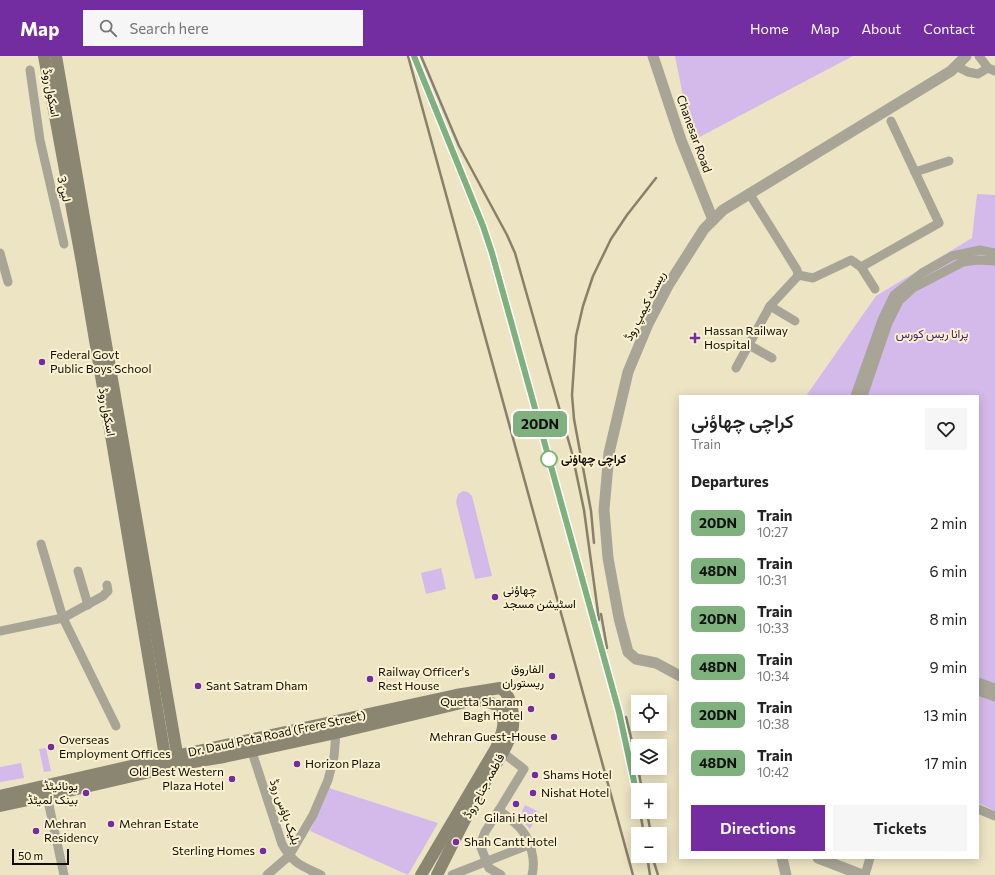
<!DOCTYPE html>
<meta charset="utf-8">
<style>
body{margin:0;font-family:Commissioner,Vazirmatn,sans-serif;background:#f6f6f6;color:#222;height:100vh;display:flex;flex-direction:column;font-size:15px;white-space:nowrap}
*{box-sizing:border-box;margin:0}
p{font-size:13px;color:#767676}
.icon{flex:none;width:22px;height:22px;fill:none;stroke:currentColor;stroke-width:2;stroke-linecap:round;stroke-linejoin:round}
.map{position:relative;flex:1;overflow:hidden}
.drawer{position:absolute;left:679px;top:339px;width:300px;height:464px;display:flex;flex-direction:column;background:#fff;border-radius:0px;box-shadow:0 2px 10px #0003}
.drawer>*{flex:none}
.badge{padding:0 8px;border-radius:6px;font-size:14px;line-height:26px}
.fabs{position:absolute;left:631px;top:639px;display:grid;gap:8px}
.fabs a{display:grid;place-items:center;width:36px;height:36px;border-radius:0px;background:#fff;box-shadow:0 2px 10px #0003;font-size:20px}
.scale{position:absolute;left:12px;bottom:10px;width:57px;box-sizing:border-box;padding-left:4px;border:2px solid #100c03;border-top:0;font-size:11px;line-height:14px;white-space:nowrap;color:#100c03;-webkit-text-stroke:3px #faf1d0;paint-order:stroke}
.map>.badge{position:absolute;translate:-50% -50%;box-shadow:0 0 0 2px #fff}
h2{padding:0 12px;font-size:15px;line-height:36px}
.round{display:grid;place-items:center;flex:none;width:42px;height:42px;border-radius:0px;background:#f6f6f6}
.overview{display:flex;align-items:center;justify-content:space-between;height:68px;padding:0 12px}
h1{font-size:19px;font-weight:600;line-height:30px}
.button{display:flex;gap:8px;margin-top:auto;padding:8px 12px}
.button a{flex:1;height:46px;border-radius:0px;background:#732da0;color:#fff;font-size:16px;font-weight:600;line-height:46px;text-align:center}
.button a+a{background:#f6f6f6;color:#222}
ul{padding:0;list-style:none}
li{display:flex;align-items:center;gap:12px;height:48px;padding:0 12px}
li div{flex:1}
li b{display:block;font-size:15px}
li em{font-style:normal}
li .badge{min-width:44px;font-weight:700;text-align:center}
header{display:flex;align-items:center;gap:24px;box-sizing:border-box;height:56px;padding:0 20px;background:#732da0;color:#fff}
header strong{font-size:19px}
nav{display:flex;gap:22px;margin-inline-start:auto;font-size:14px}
.search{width:280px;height:36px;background:#f6f6f6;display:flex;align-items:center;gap:10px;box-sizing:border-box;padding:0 14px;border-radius:0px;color:#767676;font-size:15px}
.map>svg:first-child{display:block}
.green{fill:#d4baeb}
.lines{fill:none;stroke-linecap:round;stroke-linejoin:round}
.minor{stroke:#a8a597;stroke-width:9}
.tertiary{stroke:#a8a597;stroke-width:11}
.secondary{stroke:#8b8672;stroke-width:12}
.rail{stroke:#87816b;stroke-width:2.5}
.line-casing{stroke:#fff;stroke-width:9}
.line{stroke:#7fb17f;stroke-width:6}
.poi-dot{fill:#732da0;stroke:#faf1d0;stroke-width:1.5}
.stop-dot{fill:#fff;stroke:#7fb17f;stroke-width:2}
.labels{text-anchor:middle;stroke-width:4;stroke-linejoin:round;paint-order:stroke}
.street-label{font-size:12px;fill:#100c03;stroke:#faf1d0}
.poi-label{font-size:12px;fill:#100c03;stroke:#faf1d0;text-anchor:start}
.park-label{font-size:12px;fill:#4a2165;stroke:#faf1d0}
.stop-label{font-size:12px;font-weight:bold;fill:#100c03;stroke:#faf1d0;text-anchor:start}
</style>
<header>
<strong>Map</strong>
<div class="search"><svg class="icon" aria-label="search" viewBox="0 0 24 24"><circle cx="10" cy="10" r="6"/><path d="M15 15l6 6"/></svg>Search here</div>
<nav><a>Home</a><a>Map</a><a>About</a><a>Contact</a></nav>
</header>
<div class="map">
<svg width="995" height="819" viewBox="0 0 995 819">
<rect width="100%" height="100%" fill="#ede4c3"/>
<g class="green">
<path d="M 675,0 L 853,0 L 692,85 Z"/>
<path d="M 977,138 L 995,139 L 995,755 L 978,747 L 978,340 L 806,340 L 876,240 L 972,182 Z"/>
<path d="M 463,435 L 468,436 L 472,440 L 492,520 L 475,523 L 456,446 L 458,438 Z"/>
<path d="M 441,512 L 446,533 L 426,538 L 421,517 Z"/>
<path d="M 46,692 L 51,715 L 44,716 L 39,693 Z"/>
<path d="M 21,707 L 24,722 L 0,726 L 0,711 Z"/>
<path d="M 329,732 L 438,767 L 408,819 L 310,775 Z"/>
<path d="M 525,749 L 539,756 L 530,773 L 519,762 Z"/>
</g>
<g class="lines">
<g class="minor">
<path d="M 979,0 L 988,12 L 995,15"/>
<path d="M 956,10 L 968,16 L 978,18 L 988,12"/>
<path d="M 30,14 L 40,84 L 64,188"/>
<path d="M 915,116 L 949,105"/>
<path d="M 0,197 L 8,226"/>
<path d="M 861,211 L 875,233"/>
<path d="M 798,219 L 813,222 L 851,204 L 861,211 L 939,167 L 891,65"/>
<path d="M 770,250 L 795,265"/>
<path d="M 749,289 L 772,302"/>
<path d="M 736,312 L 770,250 L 796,222 L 798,219 L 797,214 L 749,137"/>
<path d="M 855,340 L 882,264 L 894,239 L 922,217 L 952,200 L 980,194 L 995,197"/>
<path d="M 863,340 L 888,267 L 899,245 L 913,232 L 963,206 L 978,204 L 995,205"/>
<path d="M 41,488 L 63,562 L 116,670"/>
<path d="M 78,515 L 88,549"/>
<path d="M 0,575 L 63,562 L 103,540 L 108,535 L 107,529"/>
<path d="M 978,626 L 995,632"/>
<path d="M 978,635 L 995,641"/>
<path d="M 250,690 L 282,788 C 293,808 302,810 321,819"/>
<path d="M 502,696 L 524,713 L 499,754 C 515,767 529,776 532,797 C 534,805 534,811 532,819"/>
<path d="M 47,740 L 64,819"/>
<path d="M 978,753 L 995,760"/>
<path d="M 499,754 L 485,776 L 480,789 L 489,812 L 501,819"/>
<path d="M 267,819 L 289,800 L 313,759 L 328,724 L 334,701 L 336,677"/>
<path d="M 452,819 L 531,788"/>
<path d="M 865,819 L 870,802"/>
</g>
<g class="tertiary">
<path d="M 653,0 L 681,84 L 713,164"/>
<path d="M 680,620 L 656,607 L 636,603 L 628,596 L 619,562 L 608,502 L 604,454 L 609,397 L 628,316 L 648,268 L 669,228 L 704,173 L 723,154 L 951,15 L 966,0"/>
<path d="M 782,802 L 786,819"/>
<path d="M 818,802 L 862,819"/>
</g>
<g class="secondary">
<path d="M 44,0 L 82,207 L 167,712"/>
<path d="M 56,0 L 179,709"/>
<path d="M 0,740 L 166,702 L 456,639 L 500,632 C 513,639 515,664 512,676 C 507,694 492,713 483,730 C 467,759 452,789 437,819"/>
<path d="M 0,750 L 47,740 L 193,706 L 224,701 L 336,677 L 474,644 L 489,646 L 500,651 C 507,666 502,678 496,692 L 421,819"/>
</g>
<g class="rail">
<path d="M 408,0 L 633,819"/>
<path d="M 414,0 L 483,170 L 492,197 L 619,656 L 638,744"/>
<path d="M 421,0 L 459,90 L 507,179 L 515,197 L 572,397 L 584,454 L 599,564"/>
<path d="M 594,487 L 591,455 L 574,363 L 572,339 L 576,280 L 583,250 L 593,220 L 611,183 L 627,159 L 656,122"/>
<path d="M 601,558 L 607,592"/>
<path d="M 626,661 L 638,710"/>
<path d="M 638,712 L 642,734"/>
<path d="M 640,756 L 644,778"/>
<path d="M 647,756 L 651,778"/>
<path d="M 647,800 L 650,819"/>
<path d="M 652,800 L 658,819"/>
</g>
</g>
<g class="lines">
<defs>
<path id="line" d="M 414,0 L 483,170 L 492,197 L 619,656 L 638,744"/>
</defs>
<use href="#line" class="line-casing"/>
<use href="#line" class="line"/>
</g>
<g class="poi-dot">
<path d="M693 276h4v4h4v4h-4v4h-4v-4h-4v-4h4z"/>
<circle cx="42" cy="306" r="4"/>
<circle cx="495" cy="541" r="4"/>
<circle cx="552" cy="620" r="4"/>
<circle cx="370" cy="623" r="4"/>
<circle cx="198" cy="630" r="4"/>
<circle cx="531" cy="653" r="4"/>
<circle cx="554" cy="681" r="4"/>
<circle cx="51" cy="691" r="4"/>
<circle cx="297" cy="708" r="4"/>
<circle cx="535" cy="719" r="4"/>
<circle cx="232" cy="723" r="4"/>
<circle cx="86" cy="737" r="4"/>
<circle cx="533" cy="737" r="4"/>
<circle cx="516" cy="748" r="4"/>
<circle cx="111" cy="768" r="4"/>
<circle cx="36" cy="775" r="4"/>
<circle cx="456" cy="786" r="4"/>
<circle cx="263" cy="795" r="4"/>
</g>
<circle class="stop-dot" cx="549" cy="403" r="8"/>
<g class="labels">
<g class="street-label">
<text transform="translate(51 37) rotate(80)" y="4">اسکول روڈ</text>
<text transform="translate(694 78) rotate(70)" y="4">Chanesar Road</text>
<text transform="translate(64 133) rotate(77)" y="4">لین 3</text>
<text transform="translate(645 250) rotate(-63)" y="4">ریسٹ کیمپ روڈ</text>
<text transform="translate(107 356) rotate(80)" y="4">اسکول روڈ</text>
<text transform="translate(277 678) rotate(-12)" y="4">Dr. Daud Pota Road (Frere Street)</text>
<text transform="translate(484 730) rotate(-61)" y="4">فاطمہ جناح روڈ</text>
<text transform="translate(285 756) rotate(70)" y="4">بلیک ہاؤس روڈ</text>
</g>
<g class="poi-label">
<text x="704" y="279">Hassan Railway<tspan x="704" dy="14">Hospital</tspan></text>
<text x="50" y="303">Federal Govt<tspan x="50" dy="14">Public Boys School</tspan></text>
<text x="503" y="538">چھاؤنی<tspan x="503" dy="14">اسٹیشن مسجد</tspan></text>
<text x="544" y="617" text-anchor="end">الفاروق<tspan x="544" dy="14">ریستوران</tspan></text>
<text x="378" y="620">Railway Officer's<tspan x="378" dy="14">Rest House</tspan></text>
<text x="206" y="634">Sant Satram Dham</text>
<text x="523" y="650" text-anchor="end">Quetta Sharam<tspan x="523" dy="14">Bagh Hotel</tspan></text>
<text x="546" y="685" text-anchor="end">Mehran Guest-House</text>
<text x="59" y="688">Overseas<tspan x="59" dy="14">Employment Offices</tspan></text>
<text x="305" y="712">Horizon Plaza</text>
<text x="224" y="720" text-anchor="end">Old Best Western<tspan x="224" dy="14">Plaza Hotel</tspan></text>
<text x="543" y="723">Shams Hotel</text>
<text x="78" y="734" text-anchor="end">یونائیٹڈ<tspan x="78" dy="14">بینک لمیٹڈ</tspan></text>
<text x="541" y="741">Nishat Hotel</text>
<text x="516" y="766" text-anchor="middle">Gilani Hotel</text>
<text x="44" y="772">Mehran<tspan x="44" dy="14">Residency</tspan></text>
<text x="119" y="772">Mehran Estate</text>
<text x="464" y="790">Shah Cantt Hotel</text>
<text x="255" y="799" text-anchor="end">Sterling Homes</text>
</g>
<g class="park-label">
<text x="932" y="282">پرانا ریس کورس</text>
</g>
<g class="stop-label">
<text x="561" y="407">کراچی چھاؤنی</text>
</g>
</g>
</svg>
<div class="fabs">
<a><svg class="icon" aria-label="locate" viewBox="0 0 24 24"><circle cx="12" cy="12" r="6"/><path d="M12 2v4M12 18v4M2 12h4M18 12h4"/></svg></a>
<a><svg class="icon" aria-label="layers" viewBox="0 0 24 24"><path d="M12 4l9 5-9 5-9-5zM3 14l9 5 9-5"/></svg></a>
<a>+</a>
<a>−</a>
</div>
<div class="scale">50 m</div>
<b class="badge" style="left:540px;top:368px;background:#7fb17f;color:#111">20DN</b>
<section class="drawer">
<div class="overview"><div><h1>کراچی چھاؤنی</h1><p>Train</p></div><a class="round"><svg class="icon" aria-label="heart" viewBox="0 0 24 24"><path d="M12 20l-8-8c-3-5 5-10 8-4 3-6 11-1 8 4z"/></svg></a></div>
<h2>Departures</h2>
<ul>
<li><span class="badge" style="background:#7fb17f;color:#111">20DN</span><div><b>Train</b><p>10:27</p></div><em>2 min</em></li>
<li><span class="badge" style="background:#7fb17f;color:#111">48DN</span><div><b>Train</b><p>10:31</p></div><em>6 min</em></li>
<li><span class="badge" style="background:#7fb17f;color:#111">20DN</span><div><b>Train</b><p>10:33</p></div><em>8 min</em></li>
<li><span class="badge" style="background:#7fb17f;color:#111">48DN</span><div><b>Train</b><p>10:34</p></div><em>9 min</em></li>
<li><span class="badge" style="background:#7fb17f;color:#111">20DN</span><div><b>Train</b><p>10:38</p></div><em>13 min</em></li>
<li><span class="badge" style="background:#7fb17f;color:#111">48DN</span><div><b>Train</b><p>10:42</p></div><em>17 min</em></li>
</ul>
<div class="button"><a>Directions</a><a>Tickets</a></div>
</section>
</div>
